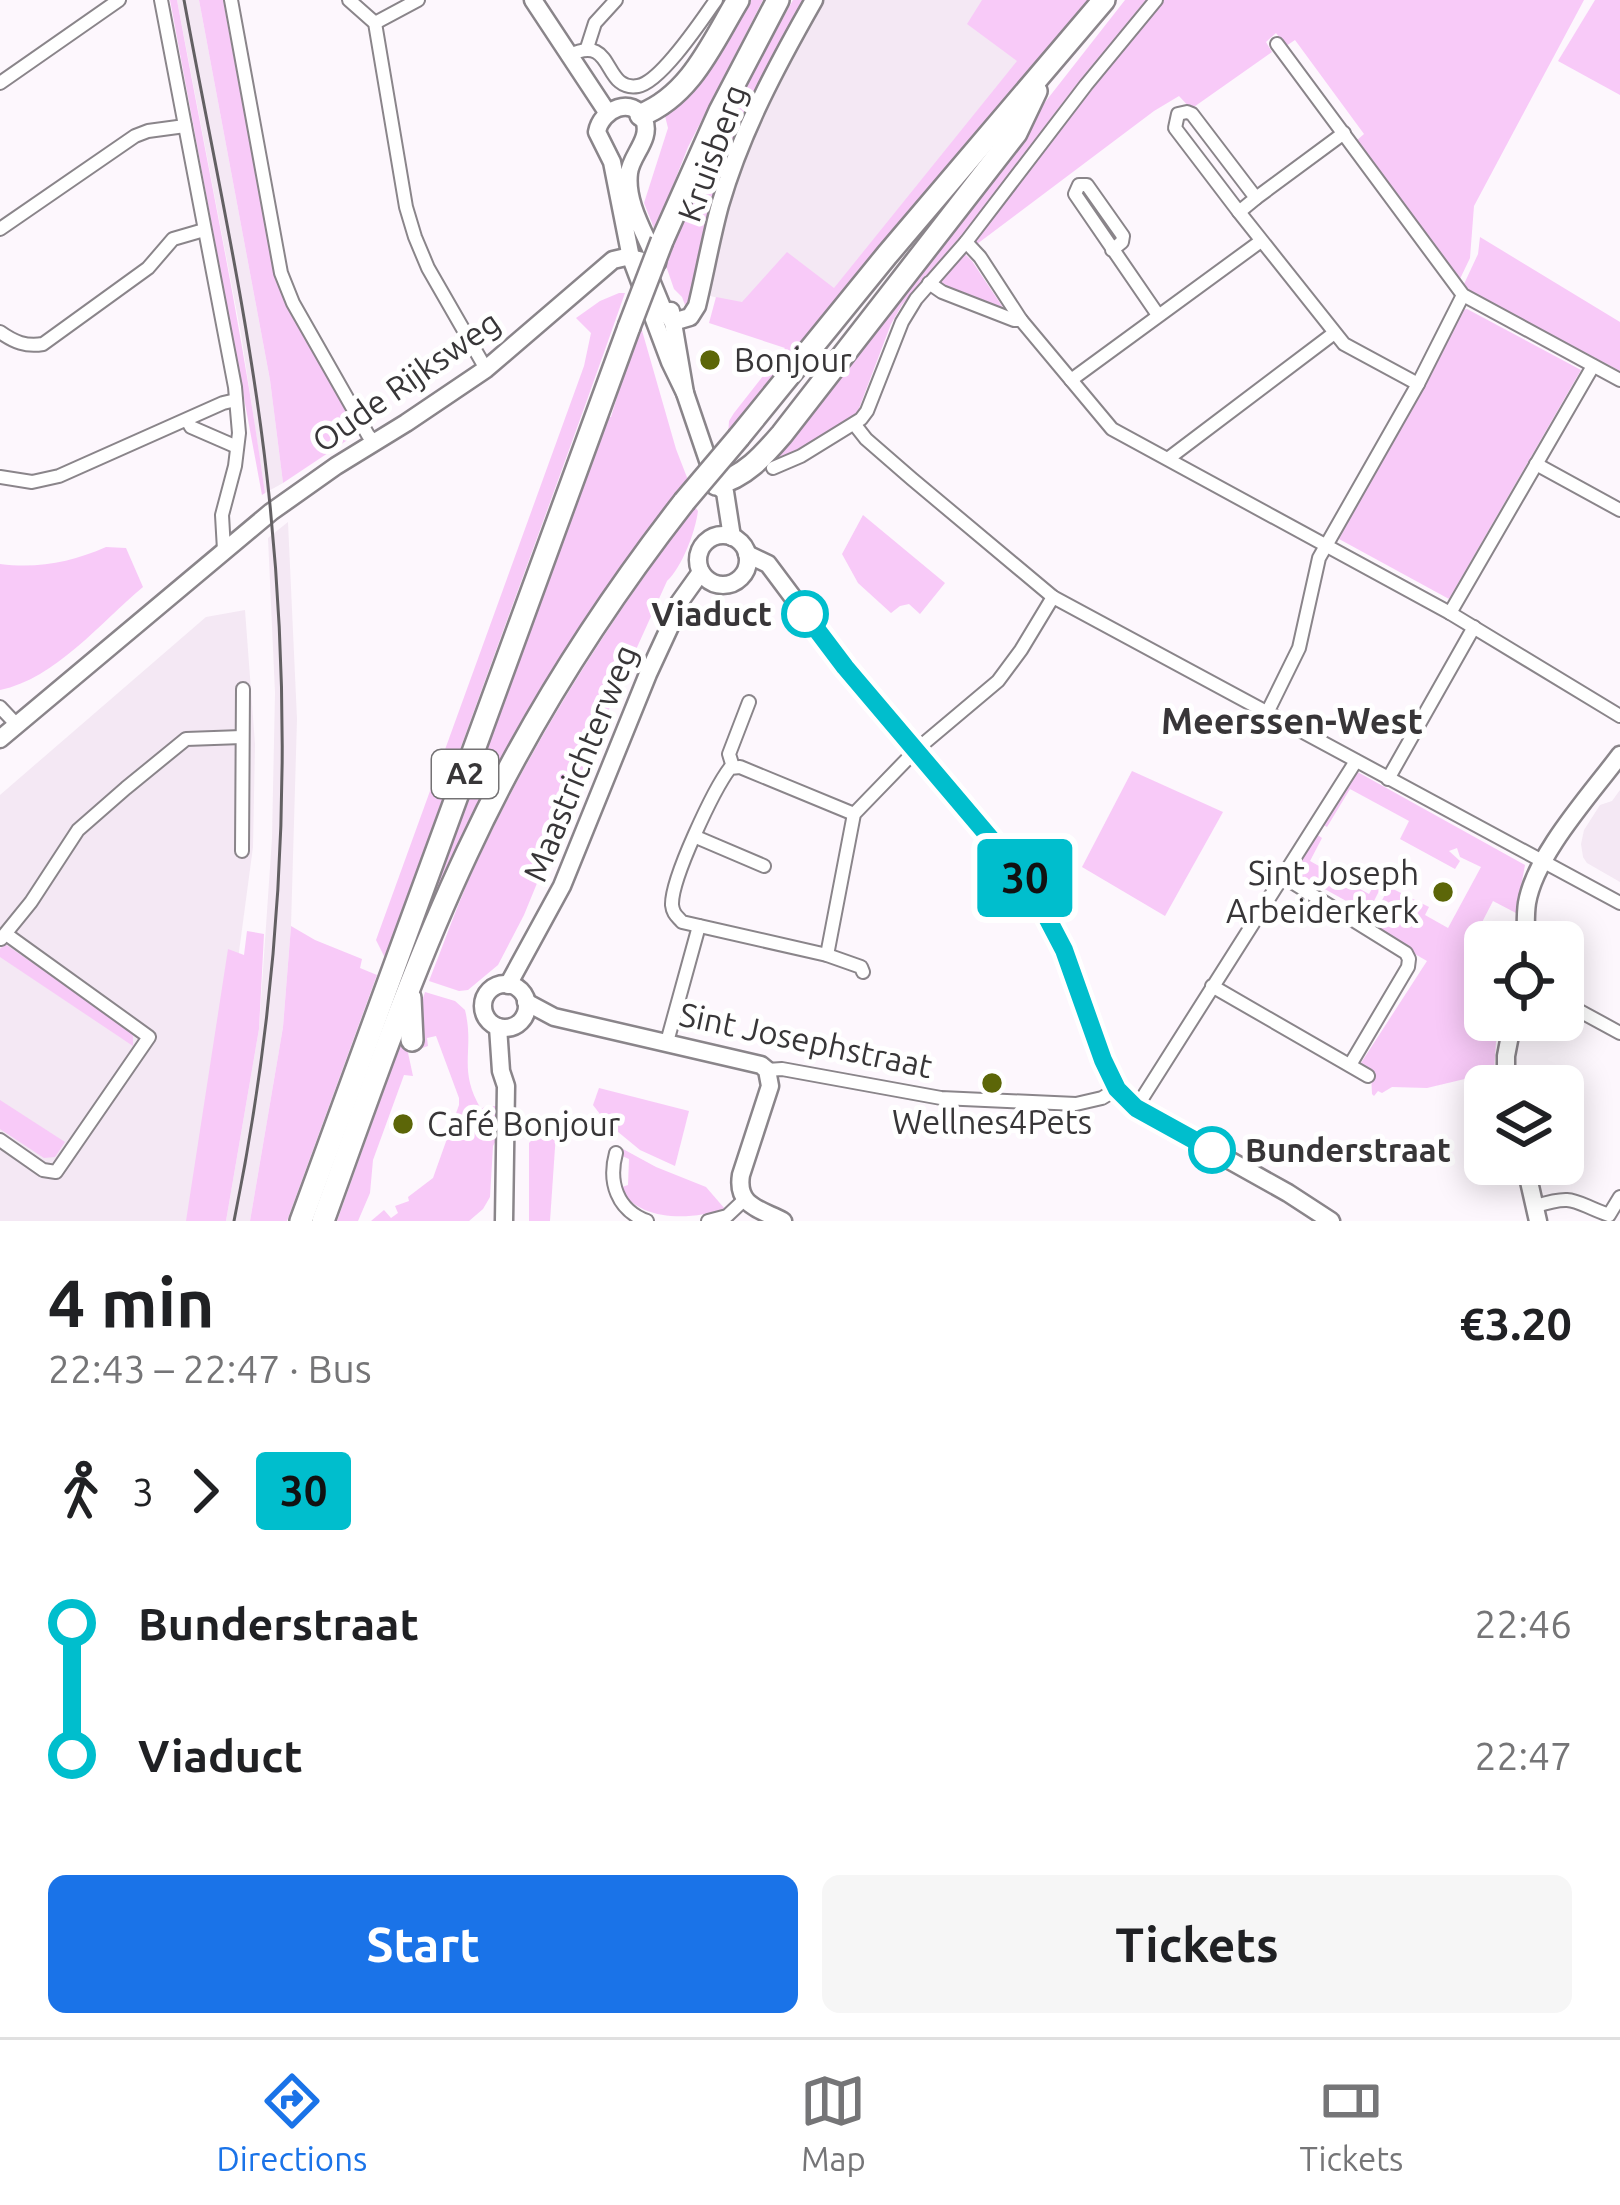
<!DOCTYPE html>
<meta charset="utf-8">
<style>
body{margin:0;font-family:Ubuntu,sans-serif;background:#f6f6f6;color:#202124;height:100vh;display:flex;flex-direction:column;font-size:45px;white-space:nowrap}
*{box-sizing:border-box;margin:0}
p{font-size:39px;color:#757577}
.icon{flex:none;width:66px;height:66px;fill:none;stroke:currentColor;stroke-width:2;stroke-linecap:round;stroke-linejoin:round}
.map{position:relative;height:1221px;overflow:hidden}
.side{display:flex;flex-direction:column;background:#fff;flex:1}
.side>*{flex:none}
.badge{padding:0 24px;border-radius:9px;font-size:42px;line-height:78px}
.tools{position:absolute;left:1464px;top:921px;display:grid;gap:24px}
.tools a{display:grid;place-items:center;width:120px;height:120px;border-radius:18px;background:#fff;box-shadow:0 6px 30px #0003;font-size:60px}
.map>.badge{position:absolute;translate:-50% -50%;box-shadow:0 0 0 6px #fff}
.legs{display:flex;align-items:center;gap:18px;height:132px;padding:0 48px;font-size:39px}
.legs p{margin-inline-start:auto}
.headline{display:flex;align-items:center;justify-content:space-between;height:204px;padding:0 48px}
h1{font-size:66px;font-weight:600;line-height:90px}
.button{display:flex;gap:24px;margin-top:auto;padding:24px 48px}
.button a{flex:1;height:138px;border-radius:18px;background:#1a73e8;color:#fff;font-size:48px;font-weight:600;line-height:138px;text-align:center}
.button a+a{background:#f6f6f6;color:#202124}
ul{padding:0 48px;list-style:none}
li{display:flex;align-items:center;gap:42px;height:132px;font-size:45px}
li i{display:grid;place-items:center;width:18px;height:100%;margin:0 15px;background:currentColor}
li i::after{content:'';width:30px;height:30px;margin:-15px;border:9px solid;border-radius:50%;background:#fff}
li p{margin-inline-start:auto}
li:first-child i{background:linear-gradient(#0000 50%,currentColor 0)}
li:last-child i{background:linear-gradient(currentColor 50%,#0000 0)}
.tab-bar{display:flex;justify-content:space-around;align-items:center;height:168px;border-top:3px solid #e0e0e0;background:#fff;font-size:33px;color:#757577}
.tab-bar a{display:grid;justify-items:center;gap:6px}
.tab-bar .active{color:#1a73e8}
.map>svg:first-child{display:block}
.built{fill:#f4e8f4}
.green{fill:#f8caf8}
.lines{fill:none;stroke-linecap:round;stroke-linejoin:round}
.street-casing{stroke:#8a858a;stroke-width:16}
.secondary-casing{stroke:#8a858a;stroke-width:21}
.highway-casing{stroke:#8a858a;stroke-width:26}
.street{stroke:#fff;stroke-width:12}
.secondary{stroke:#fff;stroke-width:16}
.highway{stroke:#fff;stroke-width:21}
.rail{stroke:#636063;stroke-width:3}
.highway-bridge-casing{stroke:#8a858a;stroke-width:26;stroke-linecap:butt}
.highway-bridge{stroke:#fff;stroke-width:21}
.line-1-casing{stroke:#fff;stroke-width:27}
.line-1{stroke:#00becd;stroke-width:18}
.poi-dot{fill:#5c6608;stroke:#fff;stroke-width:4.5}
.stop-1-dot{fill:#fff;stroke:#00becd;stroke-width:6}
.labels{text-anchor:middle;stroke-width:10;stroke-linejoin:round;paint-order:stroke}
.shield{fill:#fff;stroke:#747274;stroke-width:3}
.shield-label{font-size:30px;font-weight:bold;fill:#383638}
.street-label{font-size:33px;fill:#383638;stroke:#fff}
.poi-label{font-size:33px;fill:#383638;stroke:#fff;text-anchor:start}
.stop-label{font-size:33px;font-weight:bold;fill:#383638;stroke:#fff;text-anchor:end}
.neighbourhood-label{font-size:36px;font-weight:bold;fill:#383638;stroke:#fff}
</style>
<div class="map">
<svg width="1620" height="1221" viewBox="0 0 1620 1221">
<rect width="100%" height="100%" fill="#fdf7fd"/>
<g class="built">
<path d="M 177,0 L 199,0 L 270,380 L 283,483 L 265,493 L 241,334 Z"/>
<path d="M 820,0 L 1090,0 L 1036,67 L 905,214 L 836,299 L 761,310 L 707,295 L 728,197 L 745,145 Z"/>
<path d="M 288,522 L 297,719 L 291,926 L 283,1027 L 250,1221 L 226,1221 L 259,1029 L 272,838 L 275,693 L 268,538 Z"/>
<path d="M 245,610 L 255,744 L 253,847 L 203,1221 L 0,1221 L 0,795 L 206,617 Z"/>
<path d="M 1620,790 L 1620,882 L 1587,863 L 1583,857 L 1581,844 L 1584,830 L 1600,805 L 1612,801 Z"/>
</g>
<g class="green">
<path d="M 170,0 L 177,0 C 207,164 242,327 265,493 L 262,495 Z"/>
<path d="M 199,0 L 223,0 L 276,282 L 358,433 L 283,483 L 270,380 Z"/>
<path d="M 742,0 L 763,0 L 688,147 L 655,231 L 644,203 L 668,128 L 663,108 Z"/>
<path d="M 793,0 L 807,0 L 712,205 L 694,278 L 696,282 L 691,303 L 685,305 L 682,297 L 674,289 L 665,263 C 704,173 745,85 793,0 Z"/>
<path d="M 982,0 L 1088,0 L 830,309 L 728,436 L 729,421 L 734,413 L 785,348 L 709,323 L 716,297 L 742,302 L 787,252 L 834,288 L 1017,61 L 967,24 Z"/>
<path d="M 1125,0 L 1146,0 L 1070,93 L 978,216 L 902,305 L 891,324 L 855,419 L 790,456 L 764,461 Z"/>
<path d="M 1162,0 L 1584,0 L 1474,206 L 1470,258 L 1459,281 L 1356,141 L 1364,134 L 1295,40 L 1286,46 L 1276,33 L 1266,42 L 1272,52 L 1191,109 L 1179,96 L 1154,111 L 977,244 L 975,240 Z"/>
<path d="M 1595,0 L 1620,0 L 1620,95 L 1558,61 Z"/>
<path d="M 1480,237 L 1620,322 L 1620,371 L 1471,292 L 1464,284 L 1478,254 Z"/>
<path d="M 965,254 L 972,261 L 1004,309 L 944,287 L 940,281 L 959,255 Z"/>
<path d="M 619,293 L 625,293 C 547,516 462,737 386,960 L 376,940 L 584,366 L 591,333 L 576,318 L 600,301 Z"/>
<path d="M 1467,309 L 1581,370 L 1449,599 L 1339,539 L 1462,310 Z"/>
<path d="M 641,327 L 676,449 L 688,480 L 576,635 L 537,700 L 405,975 L 402,973 L 605,417 L 611,417 L 627,364 Z"/>
<path d="M 695,507 L 698,511 C 695,533 682,567 667,581 L 601,727 L 524,915 L 498,965 L 468,990 L 459,991 L 429,981 C 446,938 461,894 481,853 C 539,731 613,615 695,507 Z"/>
<path d="M 863,515 L 945,583 L 920,614 L 909,604 L 900,606 L 891,613 L 858,583 L 842,554 Z"/>
<path d="M 106,547 L 126,548 L 143,587 C 101,622 55,679 0,690 L 0,564 C 38,569 72,562 106,547 Z"/>
<path d="M 1354,770 L 1525,865 L 1516,913 L 1493,901 L 1479,928 L 1501,942 L 1485,942 L 1485,1020 L 1502,1020 L 1496,1042 L 1494,1072 L 1427,1088 L 1392,1087 L 1382,1093 L 1378,1091 L 1374,1096 L 1372,1094 L 1371,1073 L 1359,1066 L 1427,961 L 1368,927 L 1389,887 L 1429,907 L 1425,915 L 1448,928 L 1481,867 L 1460,857 L 1457,848 L 1449,851 L 1460,861 L 1455,869 L 1400,839 L 1409,821 L 1350,789 L 1327,827 L 1322,824 Z"/>
<path d="M 1132,771 L 1223,812 L 1165,916 L 1082,867 Z"/>
<path d="M 1316,834 L 1322,838 L 1310,861 L 1369,894 L 1377,880 L 1383,883 L 1368,913 L 1292,871 Z"/>
<path d="M 291,926 L 315,940 L 362,959 L 360,968 L 377,975 L 287,1221 L 250,1221 L 283,1027 Z"/>
<path d="M 247,931 L 264,934 L 259,1029 L 226,1221 L 186,1221 L 228,949 L 244,955 Z"/>
<path d="M 5,944 L 129,1029 L 133,1036 L 133,1046 L 0,957 L 0,949 Z"/>
<path d="M 425,992 L 455,1001 L 465,1010 C 475,1051 457,1068 481,1109 L 486,1106 L 499,1106 L 499,1135 L 493,1146 L 490,1197 L 483,1209 L 469,1221 L 371,1221 L 384,1210 L 391,1218 L 398,1213 L 395,1206 L 409,1201 L 408,1197 L 433,1178 L 459,1105 L 459,1098 L 436,1036 L 427,1038 L 428,1046 L 419,1049 L 418,1014 Z"/>
<path d="M 404,1034 L 413,1076 L 404,1075 L 373,1160 L 370,1193 L 358,1221 L 337,1221 Z"/>
<path d="M 599,1088 L 689,1111 L 675,1166 L 640,1150 L 606,1122 L 593,1105 Z"/>
<path d="M 0,1100 L 65,1142 L 55,1157 L 44,1158 L 0,1129 Z"/>
<path d="M 539,1133 L 556,1133 L 550,1221 L 529,1221 L 529,1143 Z"/>
<path d="M 623,1149 L 656,1167 L 706,1187 L 725,1209 C 688,1221 639,1221 619,1188 L 628,1185 L 629,1159 L 620,1155 Z"/>
</g>
<g class="lines">
<defs>
<g id="street">
<path d="M 161,0 L 235,387 L 239,433 L 235,466 L 222,515 L 224,550"/>
<path d="M 231,0 L 281,273 L 293,303 L 368,435 L 374,442"/>
<path d="M 349,0 L 375,23 L 406,207 L 415,237 L 428,268 L 486,369"/>
<path d="M 375,23 L 418,0"/>
<path d="M 1277,44 L 1463,295 L 1620,380"/>
<path d="M 587,48 L 595,23 L 616,0"/>
<path d="M 568,56 C 616,31 601,92 638,86 C 661,82 702,20 716,0"/>
<path d="M 0,83 L 119,0"/>
<path d="M 1187,112 L 1192,114 L 1256,198 L 1239,212 L 1175,128 L 1178,114 Z"/>
<path d="M 1256,198 L 1344,133"/>
<path d="M 1239,212 L 1344,344 L 1418,384"/>
<path d="M 0,229 L 135,136 L 148,131 L 185,126"/>
<path d="M 966,242 L 980,257 L 1021,320 L 1112,429 L 1450,613 L 1620,716"/>
<path d="M 1112,250 L 1122,242 L 1123,236 L 1087,185 L 1079,185 L 1075,194 L 1158,315"/>
<path d="M 929,283 L 942,292 L 1014,320 L 1021,320"/>
<path d="M 0,332 C 14,342 26,347 43,344 L 148,268 L 173,239 L 204,230"/>
<path d="M 1071,380 L 1261,241"/>
<path d="M 187,420 L 191,427 L 237,447"/>
<path d="M 855,425 L 866,439 L 912,479 L 1053,597 L 1620,903"/>
<path d="M 1169,458 L 1333,334"/>
<path d="M 1536,464 L 1620,510"/>
<path d="M 773,468 L 801,456 L 861,419 L 867,411 L 902,322 L 916,299 L 966,242 L 1086,85 L 1156,0"/>
<path d="M 0,477 L 32,482 L 59,476 L 223,403 L 236,400"/>
<path d="M 1450,613 L 1593,366"/>
<path d="M 0,707 L 17,725"/>
<path d="M 1267,713 L 1299,648 L 1319,558 L 1418,384 L 1463,295"/>
<path d="M 733,767 L 729,754 L 749,702"/>
<path d="M 1388,779 L 1474,627"/>
<path d="M 854,814 L 740,767 L 730,768 C 714,789 671,879 672,905 C 673,914 677,916 682,922 L 827,955 L 861,967 L 863,972"/>
<path d="M 696,837 L 764,866"/>
<path d="M 242,851 L 243,689"/>
<path d="M 1282,876 L 1406,953 L 1409,959 L 1408,967 L 1350,1065"/>
<path d="M 1,939 L 31,902 L 78,830 L 126,788 L 186,739 L 242,737"/>
<path d="M 827,955 L 854,814 L 916,750 L 998,681 L 1021,650 L 1053,597"/>
<path d="M 1212,986 L 1368,1076"/>
<path d="M 1563,1002 L 1620,1033"/>
<path d="M 667,1042 L 699,926"/>
<path d="M 767,1070 L 782,1069 L 941,1098 L 1076,1104 L 1102,1098 L 1117,1089"/>
<path d="M 1136,1108 L 1356,761"/>
<path d="M 0,1140 L 43,1170 L 56,1172 L 149,1037 L 6,934"/>
<path d="M 616,1153 C 608,1182 617,1210 647,1221"/>
<path d="M 1536,1206 C 1577,1193 1573,1203 1609,1215 L 1620,1197"/>
<path d="M 708,1221 L 727,1216 L 744,1200"/>
</g>
<g id="secondary">
<path d="M 533,0 L 607,112"/>
<path d="M 657,263 C 647,236 625,204 629,173 C 631,155 652,139 644,120 C 633,95 601,109 597,132 L 612,162 L 631,258 L 670,362 L 685,393 L 716,484 L 725,492 L 732,537"/>
<path d="M 671,311 L 685,393"/>
<circle cx="723" cy="560" r="25"/>
<path d="M 747,554 L 768,564 L 845,667 L 1030,885 L 1064,950 L 1110,1076 L 1117,1089 L 1136,1108 L 1288,1193 L 1331,1221"/>
<path d="M 0,739 L 271,512 L 336,466 L 406,423 L 486,369 L 613,260 L 626,257 L 643,261 L 662,307 L 673,322 L 690,317 L 697,306 C 705,273 711,238 720,205 C 741,132 777,65 814,0"/>
<path d="M 1526,942 C 1526,929 1525,916 1527,903 C 1535,855 1591,794 1620,755"/>
<circle cx="505" cy="1006" r="22"/>
<path d="M 508,985 L 562,886 L 648,674 L 673,620 L 676,607 L 701,572"/>
<path d="M 526,1002 L 554,1017 L 761,1065 L 767,1070 L 770,1086 L 741,1175 C 736,1206 760,1209 783,1221"/>
<path d="M 498,1027 L 501,1071 L 506,1086 L 504,1221"/>
<path d="M 1506,1086 L 1506,1056 L 1513,1020"/>
<path d="M 1525,1164 L 1538,1221"/>
</g>
<g id="highway">
<path d="M 641,115 C 691,95 712,43 738,0"/>
<path d="M 662,241 L 720,111 L 778,0"/>
<path d="M 739,437 L 887,255 L 1104,0"/>
<path d="M 716,484 C 745,477 763,456 782,434 L 1016,133 L 1036,91"/>
<path d="M 410,998 L 412,1040"/>
<path d="M 301,1221 L 629,327"/>
<path d="M 323,1221 C 368,1098 411,972 467,853 C 525,728 599,611 684,502"/>
</g>
</defs>
<use href="#street" class="street-casing"/>
<use href="#secondary" class="secondary-casing"/>
<use href="#highway" class="highway-casing"/>
<use href="#street" class="street"/>
<use href="#secondary" class="secondary"/>
<use href="#highway" class="highway"/>
<path class="rail" d="M 184,0 C 213,158 249,317 267,477 C 295,725 284,976 234,1221"/>
<defs>
<g id="highway-bridge">
<path d="M 629,327 L 662,241"/>
<path d="M 684,502 L 739,437"/>
</g>
</defs>
<use href="#highway-bridge" class="highway-bridge-casing"/>
<use href="#highway-bridge" class="highway-bridge"/>
</g>
<g class="lines">
<defs>
<path id="line-1" d="M 805,614 L 845,667 L 1030,885 L 1064,950 L 1103,1060 L 1117,1089 L 1136,1108 L 1212,1150"/>
</defs>
<use href="#line-1" class="line-1-casing"/>
<use href="#line-1" class="line-1"/>
</g>
<g class="poi-dot">
<circle cx="710" cy="360" r="12"/>
<circle cx="1443" cy="892" r="12"/>
<circle cx="992" cy="1083" r="12"/>
<circle cx="403" cy="1124" r="12"/>
</g>
<g class="stop-1-dot">
<circle cx="805" cy="614" r="21"/>
<circle cx="1212" cy="1150" r="21"/>
</g>
<g class="labels">
<rect class="shield" x="432" y="750" width="66" height="48" rx="9"/>
<g class="shield-label">
<text x="465" y="784">A2</text>
</g>
<g class="street-label">
<text transform="translate(712 153) rotate(-70)" y="12">Kruisberg</text>
<text transform="translate(406 381) rotate(-35)" y="12">Oude Rijksweg</text>
<text transform="translate(580 763) rotate(-68)" y="12">Maastrichterweg</text>
<text transform="translate(806 1040) rotate(12)" y="12">Sint Josephstraat</text>
</g>
<g class="poi-label">
<text x="734" y="372">Bonjour</text>
<text x="1419" y="885" text-anchor="end">Sint Joseph<tspan x="1419" dy="38">Arbeiderkerk</tspan></text>
<text x="992" y="1134" text-anchor="middle">Wellnes4Pets</text>
<text x="427" y="1136">Café Bonjour</text>
</g>
<g class="stop-label">
<text x="772" y="626">Viaduct</text>
<text x="1245" y="1162" text-anchor="start">Bunderstraat</text>
</g>
<g class="neighbourhood-label">
<text x="1292" y="734">Meerssen-West</text>
</g>
</g>
</svg>
<div class="tools">
<a><svg class="icon" aria-label="locate" viewBox="0 0 24 24"><circle cx="12" cy="12" r="6"/><path d="M12 2v4M12 18v4M2 12h4M18 12h4"/></svg></a>
<a><svg class="icon" aria-label="layers" viewBox="0 0 24 24"><path d="M12 4l9 5-9 5-9-5zM3 14l9 5 9-5"/></svg></a>
</div>
<b class="badge" style="left:1025px;top:878px;background:#00becd;color:#111">30</b>
</div>
<section class="side">
<div class="headline"><div><h1>4 min</h1><p>22:43 – 22:47 · Bus</p></div><b>€3.20</b></div>
<div class="legs"><svg class="icon" aria-label="walk" viewBox="0 0 24 24"><circle cx="13" cy="4" r="2"/><path d="M13 8l-2 6 4 7M11 14l-3 7M7 12l3-4h3l4 4"/></svg>3<svg class="icon" aria-label="forward" viewBox="0 0 24 24"><path d="M9 5l7 7-7 7"/></svg><b class="badge" style="background:#00becd;color:#111">30</b></div>
<ul>
<li><i style="color:#00becd"></i><b>Bunderstraat</b><p>22:46</p></li>
<li><i style="color:#00becd"></i><b>Viaduct</b><p>22:47</p></li>
</ul>
<div class="button"><a>Start</a><a>Tickets</a></div>
</section>
<nav class="tab-bar">
<a class="active"><svg class="icon" aria-label="directions" viewBox="0 0 24 24"><path d="M12 3l9 9-9 9-9-9zM9 14v-3h6M13 9l2 2-2 2"/></svg>Directions</a>
<a><svg class="icon" aria-label="map" viewBox="0 0 24 24"><path d="M3 6l6-2 6 2 6-2v14l-6 2-6-2-6 2zM9 4v14M15 6v14"/></svg>Map</a>
<a><svg class="icon" aria-label="tickets" viewBox="0 0 24 24"><path d="M3 7h18v10H3zM15 7v10"/></svg>Tickets</a>
</nav>
